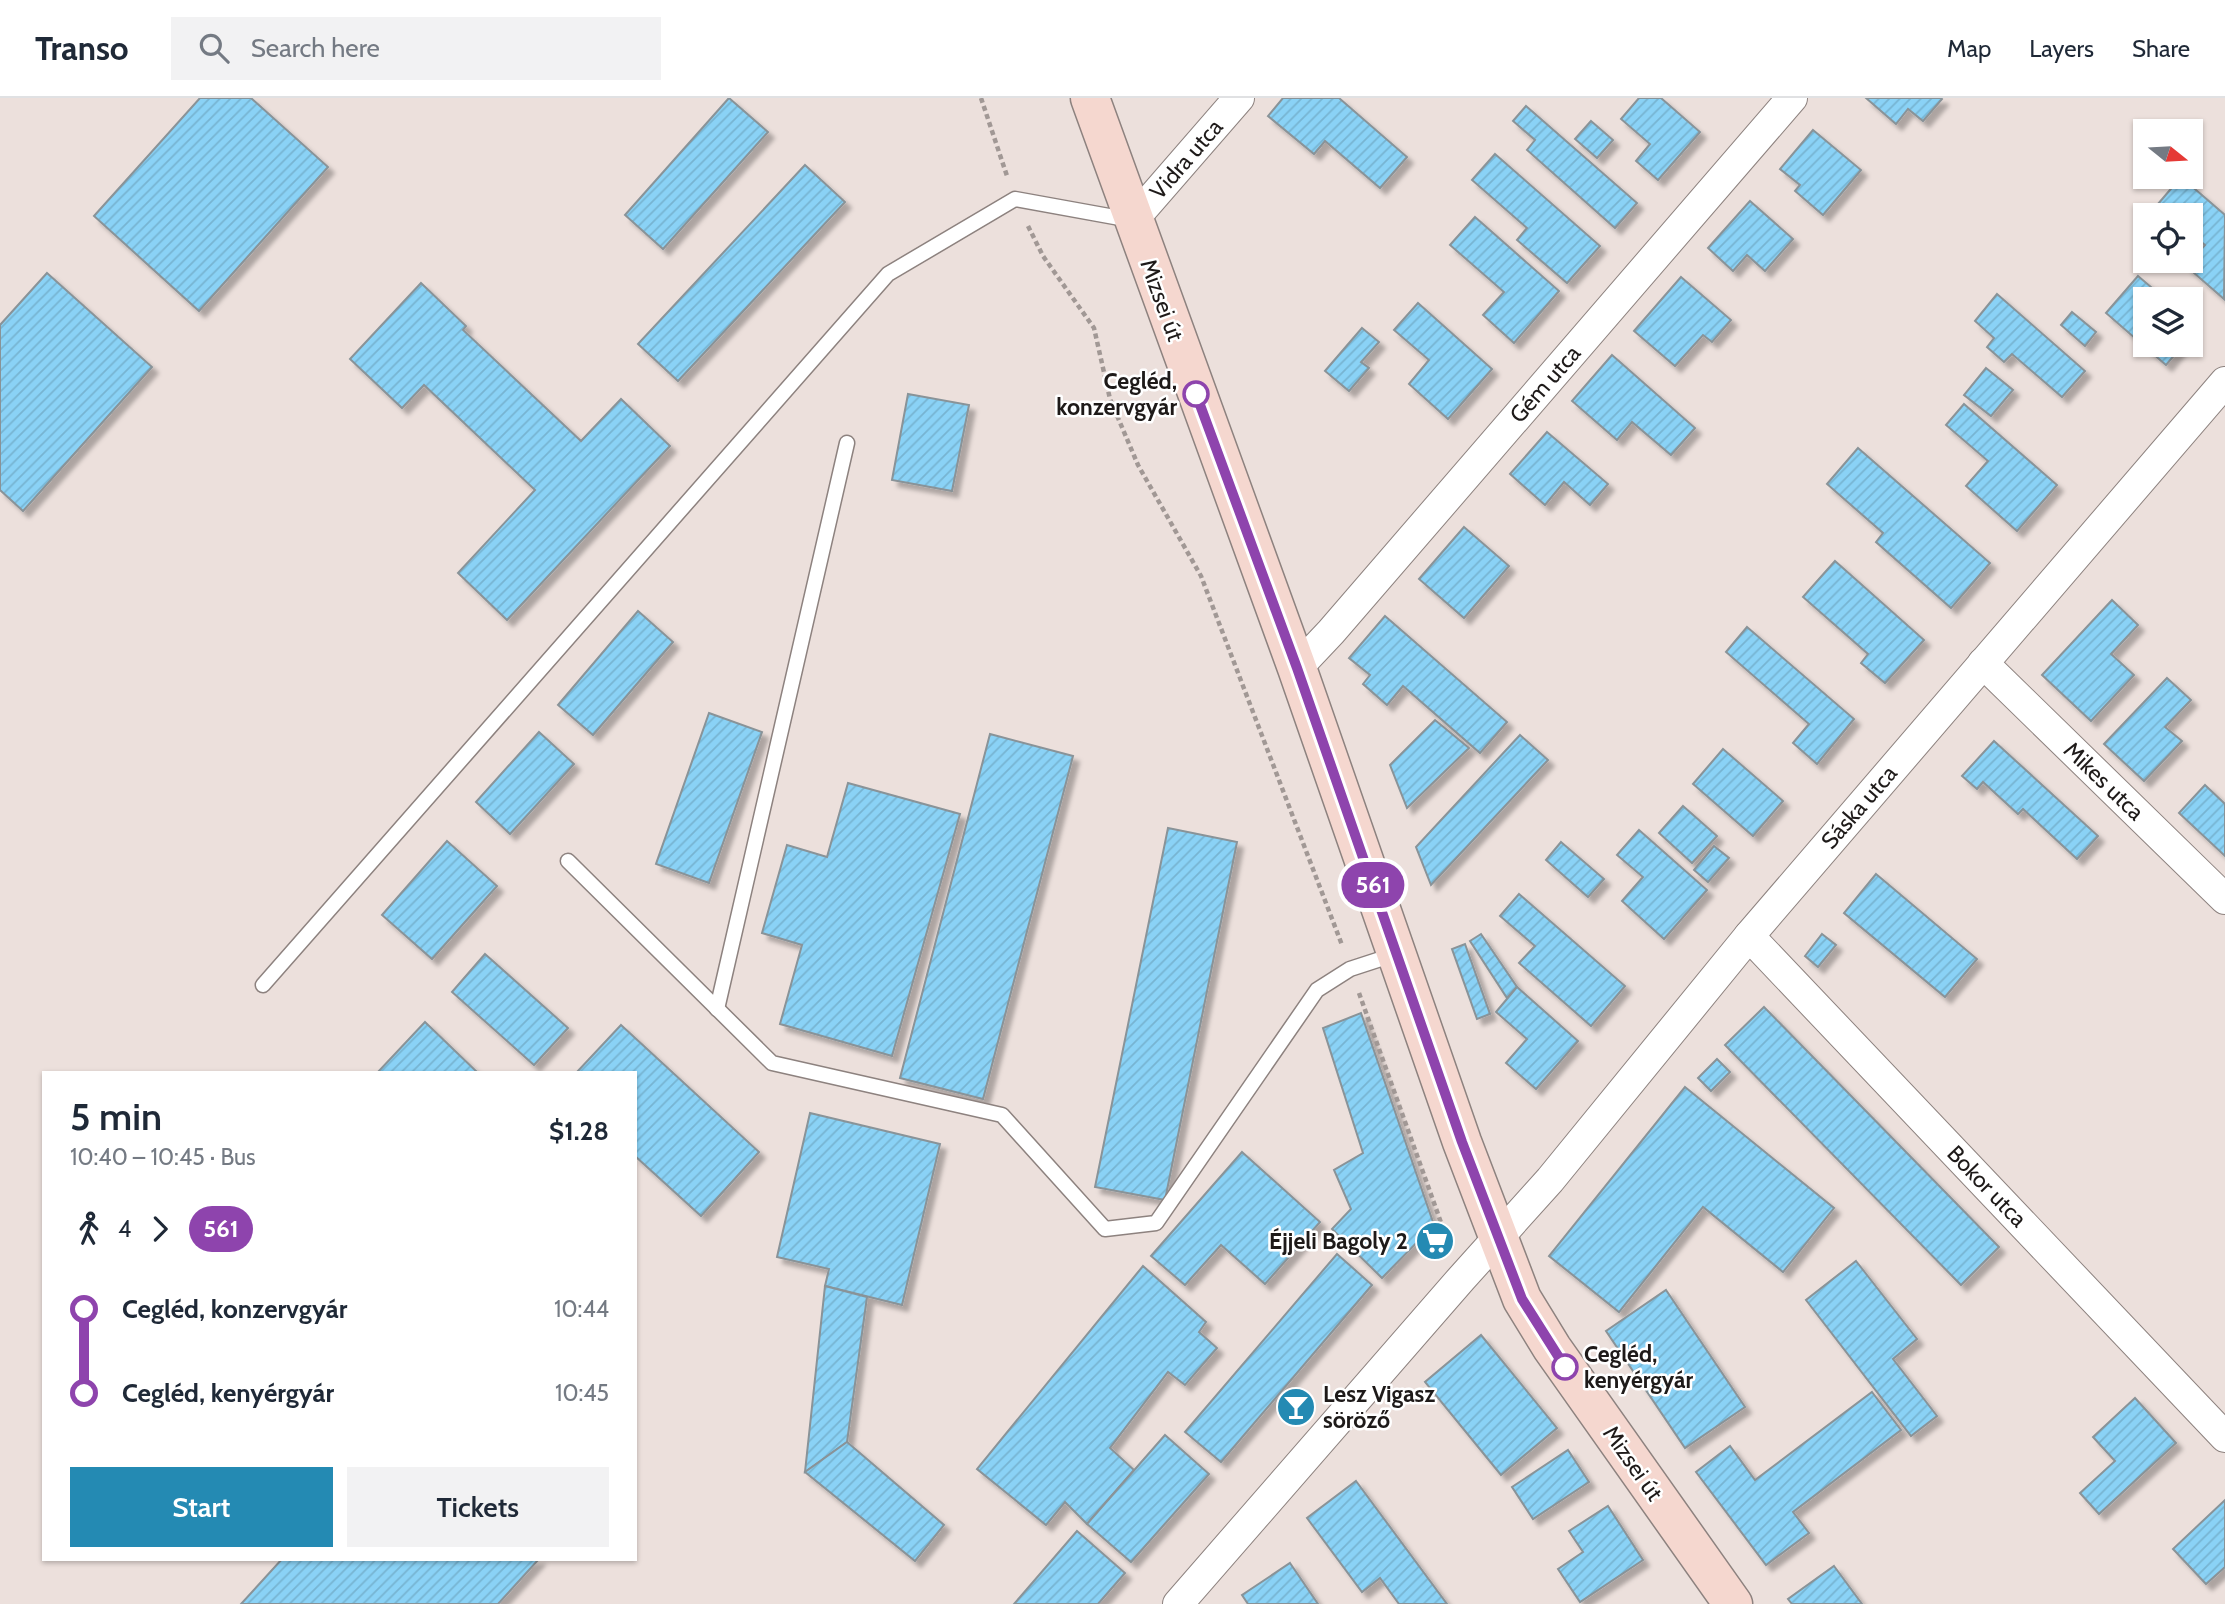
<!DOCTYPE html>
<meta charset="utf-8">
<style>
body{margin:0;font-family:Cabin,sans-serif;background:#f2f2f3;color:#1f2937;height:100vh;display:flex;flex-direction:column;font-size:26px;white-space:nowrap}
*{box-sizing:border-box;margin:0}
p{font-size:23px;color:#747a83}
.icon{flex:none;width:38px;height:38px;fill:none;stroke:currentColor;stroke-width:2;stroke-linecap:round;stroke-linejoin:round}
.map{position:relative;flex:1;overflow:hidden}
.sheet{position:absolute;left:42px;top:973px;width:595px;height:490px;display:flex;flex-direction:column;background:#fff;border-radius:0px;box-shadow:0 2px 5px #0004}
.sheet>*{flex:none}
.badge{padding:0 14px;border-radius:23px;font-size:24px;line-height:46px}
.needle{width:46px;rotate:108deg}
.tools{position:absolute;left:2133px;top:21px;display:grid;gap:14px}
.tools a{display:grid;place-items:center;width:70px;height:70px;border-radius:0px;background:#fff;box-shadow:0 2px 5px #0004;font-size:35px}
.map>.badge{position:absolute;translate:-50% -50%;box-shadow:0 0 0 4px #fff}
.legs{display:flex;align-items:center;gap:10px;height:77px;padding:0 28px;font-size:23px}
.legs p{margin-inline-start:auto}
.overview{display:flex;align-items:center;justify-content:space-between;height:119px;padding:0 28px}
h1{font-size:38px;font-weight:600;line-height:52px}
.button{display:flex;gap:14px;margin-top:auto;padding:14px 28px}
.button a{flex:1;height:80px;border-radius:0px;background:#248ab3;color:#fff;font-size:28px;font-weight:600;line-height:80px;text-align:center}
.button a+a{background:#f2f2f3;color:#1f2937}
ul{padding:0 28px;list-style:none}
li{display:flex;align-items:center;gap:24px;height:84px;font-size:26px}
li i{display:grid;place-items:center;width:10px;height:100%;margin:0 9px;background:currentColor}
li i::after{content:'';width:18px;height:18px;margin:-9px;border:5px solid;border-radius:50%;background:#fff}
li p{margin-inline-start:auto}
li:first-child i{background:linear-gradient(#0000 50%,currentColor 0)}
li:last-child i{background:linear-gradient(currentColor 50%,#0000 0)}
header{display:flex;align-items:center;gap:42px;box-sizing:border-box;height:98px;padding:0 35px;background:#fff;border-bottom:2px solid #e0e1e3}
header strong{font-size:33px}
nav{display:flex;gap:38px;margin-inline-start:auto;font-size:24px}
.search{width:490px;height:63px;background:#f2f2f3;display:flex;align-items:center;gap:18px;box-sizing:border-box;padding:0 24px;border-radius:0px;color:#747a83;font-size:26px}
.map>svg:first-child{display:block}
.building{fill:url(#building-hatch);stroke:#899398;stroke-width:2;filter:url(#shadow)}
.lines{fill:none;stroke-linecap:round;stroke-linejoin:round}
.service-casing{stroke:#8d827f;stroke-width:17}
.minor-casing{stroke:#8d827f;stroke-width:32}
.secondary-casing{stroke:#8d827f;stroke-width:41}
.path{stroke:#a19895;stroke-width:4.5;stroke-dasharray:5 3.5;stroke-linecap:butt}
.service{stroke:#fff;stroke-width:14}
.minor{stroke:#fff;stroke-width:30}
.secondary{stroke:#f5d7cf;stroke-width:38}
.line-1-casing{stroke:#fff;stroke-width:16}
.line-1{stroke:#8e44ad;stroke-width:10}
.stop-1-dot{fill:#fff;stroke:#8e44ad;stroke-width:3.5}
.labels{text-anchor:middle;stroke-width:5;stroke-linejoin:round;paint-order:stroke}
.street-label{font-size:23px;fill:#1e1a19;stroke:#fff}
.stop-label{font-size:23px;font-weight:bold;fill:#1e1a19;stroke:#fff;text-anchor:end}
.poi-label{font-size:23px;font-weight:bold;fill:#1e1a19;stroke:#fff;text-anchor:end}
</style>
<header>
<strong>Transo</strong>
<div class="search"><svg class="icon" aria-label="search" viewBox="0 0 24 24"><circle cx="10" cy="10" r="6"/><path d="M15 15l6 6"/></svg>Search here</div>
<nav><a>Map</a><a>Layers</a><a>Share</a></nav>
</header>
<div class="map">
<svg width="2225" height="1506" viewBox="0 0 2225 1506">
<defs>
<pattern id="building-hatch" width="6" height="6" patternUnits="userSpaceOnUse" patternTransform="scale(1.75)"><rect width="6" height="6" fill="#8ad2f6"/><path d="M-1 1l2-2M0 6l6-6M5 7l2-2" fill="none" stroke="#77b4d2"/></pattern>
<filter id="shadow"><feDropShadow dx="6" dy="6" stdDeviation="2" flood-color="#0004"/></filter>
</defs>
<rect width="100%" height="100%" fill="#ece0dc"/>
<g class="building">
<path d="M 200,0 L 251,0 L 328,69 L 199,213 L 94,118 Z"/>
<path d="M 729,0 L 768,34 L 663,151 L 625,117 Z"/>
<path d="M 1283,0 L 1339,0 L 1407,59 L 1380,90 L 1325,43 L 1314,56 L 1268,18 Z"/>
<path d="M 1639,0 L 1661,0 L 1700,34 L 1658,82 L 1636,63 L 1650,46 L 1621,21 Z"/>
<path d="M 1866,0 L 1941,0 L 1942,1 L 1923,23 L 1908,11 L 1896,26 Z"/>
<path d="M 1526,8 L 1637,105 L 1615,130 L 1527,52 L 1535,42 L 1513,23 Z"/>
<path d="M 1591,23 L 1613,42 L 1597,60 L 1575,41 Z"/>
<path d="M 1813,32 L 1861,72 L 1823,117 L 1795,93 L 1800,87 L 1780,71 Z"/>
<path d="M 1495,56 L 1600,148 L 1567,185 L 1517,142 L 1527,130 L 1472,82 Z"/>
<path d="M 805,67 L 845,104 L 678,283 L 638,246 Z"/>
<path d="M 2181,79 L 2225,117 L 2224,201 L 2186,168 L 2205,147 L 2191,135 L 2191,117 L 2171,117 L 2158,106 Z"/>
<path d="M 1750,103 L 1793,141 L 1765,173 L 1747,157 L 1733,173 L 1708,150 Z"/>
<path d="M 1475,119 L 1559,193 L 1514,245 L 1483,217 L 1504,194 L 1450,147 Z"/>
<path d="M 47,175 L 152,269 L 23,413 L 0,392 L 0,227 Z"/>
<path d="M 2138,178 L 2165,201 L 2146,201 L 2146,247 L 2183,247 L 2166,267 L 2106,215 Z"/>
<path d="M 1681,179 L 1731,222 L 1712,244 L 1703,237 L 1675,268 L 1634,233 Z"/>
<path d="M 421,185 L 466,228 L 463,232 L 581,343 L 621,301 L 670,348 L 507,522 L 458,475 L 535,392 L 424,287 L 402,310 L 350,261 Z"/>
<path d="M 1997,196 L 2085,273 L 2062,299 L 2012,256 L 2004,264 L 1987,249 L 1994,240 L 1975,223 Z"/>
<path d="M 1418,205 L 1492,271 L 1448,321 L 1409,286 L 1429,262 L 1394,232 Z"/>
<path d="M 2072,214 L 2096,234 L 2085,248 L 2061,227 Z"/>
<path d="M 1362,230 L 1379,244 L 1361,264 L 1369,270 L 1349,293 L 1325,273 Z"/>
<path d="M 1612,257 L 1695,330 L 1671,357 L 1632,324 L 1617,342 L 1572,303 Z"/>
<path d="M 1986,270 L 2013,292 L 1991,318 L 1964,297 Z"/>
<path d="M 908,296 L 969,307 L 952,393 L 892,382 Z"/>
<path d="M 1964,306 L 2057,387 L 2017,433 L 1966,388 L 1988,363 L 1946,327 Z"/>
<path d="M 1547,334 L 1608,386 L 1590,407 L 1564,384 L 1545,407 L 1510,376 Z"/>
<path d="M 1858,350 L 1990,465 L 1951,510 L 1876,444 L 1883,435 L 1827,386 Z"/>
<path d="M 1464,429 L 1509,468 L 1464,520 L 1419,481 Z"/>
<path d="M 1835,463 L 1924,542 L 1885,585 L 1861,565 L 1868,556 L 1803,499 Z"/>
<path d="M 2112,502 L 2138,527 L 2111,556 L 2134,577 L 2091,623 L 2042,577 Z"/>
<path d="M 638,513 L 673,544 L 593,637 L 558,607 Z"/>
<path d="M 1385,518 L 1507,624 L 1480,655 L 1403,588 L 1387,607 L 1363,586 L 1370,577 L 1349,560 Z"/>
<path d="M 1747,529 L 1854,621 L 1817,666 L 1793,645 L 1809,626 L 1726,554 Z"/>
<path d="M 2167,580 L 2191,602 L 2165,629 L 2182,643 L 2144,683 L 2104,646 Z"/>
<path d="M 709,615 L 762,634 L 709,785 L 656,766 Z"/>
<path d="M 1435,622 L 1469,650 L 1407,710 L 1390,667 Z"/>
<path d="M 539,634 L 574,666 L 510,736 L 476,704 Z"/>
<path d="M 990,636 L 1073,658 L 983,1001 L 900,980 Z"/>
<path d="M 1520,637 L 1548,662 L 1431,787 L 1416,749 Z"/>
<path d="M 1994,643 L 2098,738 L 2077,761 L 2023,711 L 2018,716 L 1983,684 L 1977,691 L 1962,678 Z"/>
<path d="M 1723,651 L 1783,703 L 1753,738 L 1693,686 Z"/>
<path d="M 848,685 L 960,716 L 892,958 L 780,926 L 802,847 L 762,835 L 787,747 L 827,759 Z"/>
<path d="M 2205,687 L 2225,706 L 2225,758 L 2179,715 Z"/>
<path d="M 1683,708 L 1717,738 L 1692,765 L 1659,735 Z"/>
<path d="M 1168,730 L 1237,744 L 1165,1102 L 1095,1089 Z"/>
<path d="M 1639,732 L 1707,792 L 1664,841 L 1622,803 L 1643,779 L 1617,757 Z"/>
<path d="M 447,743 L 497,788 L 432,861 L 382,817 Z"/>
<path d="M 1561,744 L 1604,781 L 1588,799 L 1546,762 Z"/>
<path d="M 1714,748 L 1729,760 L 1708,784 L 1694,772 Z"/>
<path d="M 1876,776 L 1977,861 L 1945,899 L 1844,815 Z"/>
<path d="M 1519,796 L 1625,888 L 1591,928 L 1519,865 L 1535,848 L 1500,818 Z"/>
<path d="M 1481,836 L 1517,889 L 1507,900 L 1470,843 Z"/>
<path d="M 1822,836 L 1836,847 L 1818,869 L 1805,858 Z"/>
<path d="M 1465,846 L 1490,916 L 1477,921 L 1452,851 Z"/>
<path d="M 485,856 L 568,930 L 534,967 L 452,894 Z"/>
<path d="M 1517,889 L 1578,943 L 1536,991 L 1506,965 L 1527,941 L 1496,914 Z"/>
<path d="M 1764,909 L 1999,1149 L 1961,1187 L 1725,947 Z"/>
<path d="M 1361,915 L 1434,1127 L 1382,1180 L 1332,1131 L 1351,1111 L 1334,1072 L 1363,1055 L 1323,930 Z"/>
<path d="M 425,924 L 478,975 L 377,975 Z"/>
<path d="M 621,927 L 759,1054 L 701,1118 L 635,1058 L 635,975 L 576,975 Z"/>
<path d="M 1717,961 L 1730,974 L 1711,993 L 1698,980 Z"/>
<path d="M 1685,989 L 1834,1110 L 1783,1174 L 1703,1109 L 1619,1214 L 1549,1158 Z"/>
<path d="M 810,1015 L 940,1046 L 902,1207 L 825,1188 L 829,1171 L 777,1159 Z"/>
<path d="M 1242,1054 L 1320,1124 L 1265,1186 L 1221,1147 L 1185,1187 L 1151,1158 Z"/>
<path d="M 1337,1156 L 1372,1187 L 1221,1364 L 1185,1334 Z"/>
<path d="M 1856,1163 L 1917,1241 L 1893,1261 L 1937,1318 L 1911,1338 L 1806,1202 Z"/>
<path d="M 1143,1168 L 1206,1224 L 1199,1234 L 1217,1250 L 1185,1287 L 1168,1274 L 1110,1350 L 1134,1372 L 1087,1426 L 1065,1404 L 1046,1427 L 977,1371 Z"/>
<path d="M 825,1188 L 867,1199 L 847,1344 L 805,1374 Z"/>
<path d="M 1666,1192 L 1745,1309 L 1685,1350 L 1606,1233 Z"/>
<path d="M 1481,1237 L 1557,1330 L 1501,1377 L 1425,1284 Z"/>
<path d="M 1872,1294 L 1901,1332 L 1793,1414 L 1809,1435 L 1766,1467 L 1696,1374 L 1730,1348 L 1755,1382 Z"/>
<path d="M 2135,1300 L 2176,1345 L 2099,1416 L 2080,1395 L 2115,1363 L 2093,1339 Z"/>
<path d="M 1165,1337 L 1209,1376 L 1131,1464 L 1087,1426 Z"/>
<path d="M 847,1344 L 944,1427 L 915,1463 L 805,1374 Z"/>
<path d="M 1568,1352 L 1589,1384 L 1533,1421 L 1512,1389 Z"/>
<path d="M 1356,1383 L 1447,1506 L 1399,1506 L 1380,1480 L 1362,1494 L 1307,1420 Z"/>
<path d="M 2225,1402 L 2225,1469 L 2206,1486 L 2173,1451 Z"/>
<path d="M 1608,1408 L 1643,1462 L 1580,1504 L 1558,1471 L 1583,1454 L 1569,1433 Z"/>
<path d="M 1077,1433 L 1125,1475 L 1098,1506 L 1014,1506 Z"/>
<path d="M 282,1461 L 539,1461 L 498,1506 L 241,1506 Z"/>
<path d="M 1290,1465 L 1318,1506 L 1248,1506 L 1242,1497 Z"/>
<path d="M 1834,1468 L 1862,1506 L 1792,1506 L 1788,1501 Z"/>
</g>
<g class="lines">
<defs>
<g id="service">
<path d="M 568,763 L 772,965 L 1002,1017 L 1105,1131 L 1156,1125 L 1317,892 L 1350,871 L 1396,856"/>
<path d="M 263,887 L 888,176 L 1015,101 L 1131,122"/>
<path d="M 717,911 L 847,345"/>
</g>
<g id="minor">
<path d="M 1133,122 L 1239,0"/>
<path d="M 1983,565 L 2225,801"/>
<path d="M 1297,570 L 1331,534 L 1792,0"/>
<path d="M 1749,838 L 2225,1339"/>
<path d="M 1178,1506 L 1461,1181 L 1550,1082 L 1749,838 L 2225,284"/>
</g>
<path id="secondary" d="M 1090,0 L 1297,570 L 1462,1044 L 1522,1201 L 1552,1250 L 1733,1506"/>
</defs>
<use href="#service" class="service-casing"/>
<use href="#minor" class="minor-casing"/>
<use href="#secondary" class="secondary-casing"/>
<g class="path">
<path d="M 981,0 L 1007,78"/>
<path d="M 1028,128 L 1043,158 L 1094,230 L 1110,301 L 1138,367 L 1201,478 L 1342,847"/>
<path d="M 1359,895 L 1449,1147"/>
</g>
<use href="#service" class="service"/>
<use href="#minor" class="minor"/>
<use href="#secondary" class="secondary"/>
</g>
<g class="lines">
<defs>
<path id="line-1" d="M 1196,296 L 1297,570 L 1462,1044 L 1522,1201 L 1565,1269"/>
</defs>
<use href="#line-1" class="line-1-casing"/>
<use href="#line-1" class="line-1"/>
</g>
<defs>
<symbol id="supermarket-disc" viewBox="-11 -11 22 22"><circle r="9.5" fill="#248ab3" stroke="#fff"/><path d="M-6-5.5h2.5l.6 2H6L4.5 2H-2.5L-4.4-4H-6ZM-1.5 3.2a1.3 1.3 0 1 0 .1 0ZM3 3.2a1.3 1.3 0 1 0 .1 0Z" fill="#fff"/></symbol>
<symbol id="bar-disc" viewBox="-11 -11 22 22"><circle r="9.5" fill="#248ab3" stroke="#fff"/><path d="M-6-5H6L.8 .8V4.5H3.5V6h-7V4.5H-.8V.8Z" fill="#fff"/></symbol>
</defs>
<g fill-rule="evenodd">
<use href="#supermarket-disc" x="1413" y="1121" width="44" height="44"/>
<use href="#bar-disc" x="1274" y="1287" width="44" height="44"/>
</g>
<g class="stop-1-dot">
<circle cx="1196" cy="296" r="12"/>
<circle cx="1565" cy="1269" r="12"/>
</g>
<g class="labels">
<g class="street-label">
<text transform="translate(1186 61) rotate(-49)" y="8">Vidra utca</text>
<text transform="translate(1162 202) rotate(70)" y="8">Mizsei út</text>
<text transform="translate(1545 286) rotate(-49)" y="8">Gém utca</text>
<text transform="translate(2104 683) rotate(44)" y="8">Mikes utca</text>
<text transform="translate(1859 709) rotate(-49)" y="8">Sáska utca</text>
<text transform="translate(1987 1088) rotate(46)" y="8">Bokor utca</text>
<text transform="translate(1633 1365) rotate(55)" y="8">Mizsei út</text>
</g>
<g class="stop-label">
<text x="1177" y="291">Cegléd,<tspan x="1177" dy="26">konzervgyár</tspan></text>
<text x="1584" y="1264" text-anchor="start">Cegléd,<tspan x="1584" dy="26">kenyérgyár</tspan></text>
</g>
<g class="poi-label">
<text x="1408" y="1151">Éjjeli Bagoly 2</text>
<text x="1323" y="1304" text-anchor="start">Lesz Vigasz<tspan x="1323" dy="26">söröző</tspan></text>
</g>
</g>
</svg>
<div class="tools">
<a><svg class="needle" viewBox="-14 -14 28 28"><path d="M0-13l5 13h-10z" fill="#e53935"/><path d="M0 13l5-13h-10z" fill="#747a83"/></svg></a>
<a><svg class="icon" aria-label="locate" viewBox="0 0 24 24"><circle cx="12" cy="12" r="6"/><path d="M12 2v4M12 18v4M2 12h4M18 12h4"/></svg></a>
<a><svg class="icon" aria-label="layers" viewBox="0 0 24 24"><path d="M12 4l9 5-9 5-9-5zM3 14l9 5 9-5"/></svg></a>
</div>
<b class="badge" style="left:1373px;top:787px;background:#8e44ad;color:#fff">561</b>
<section class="sheet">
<div class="overview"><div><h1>5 min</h1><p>10:40 – 10:45 · Bus</p></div><b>$1.28</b></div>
<div class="legs"><svg class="icon" aria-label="walk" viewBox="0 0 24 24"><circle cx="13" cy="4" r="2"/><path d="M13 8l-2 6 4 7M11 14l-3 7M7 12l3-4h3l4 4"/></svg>4<svg class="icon" aria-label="forward" viewBox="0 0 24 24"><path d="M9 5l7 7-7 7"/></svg><b class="badge" style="background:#8e44ad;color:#fff">561</b></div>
<ul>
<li><i style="color:#8e44ad"></i><b>Cegléd, konzervgyár</b><p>10:44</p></li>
<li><i style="color:#8e44ad"></i><b>Cegléd, kenyérgyár</b><p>10:45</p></li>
</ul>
<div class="button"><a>Start</a><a>Tickets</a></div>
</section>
</div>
